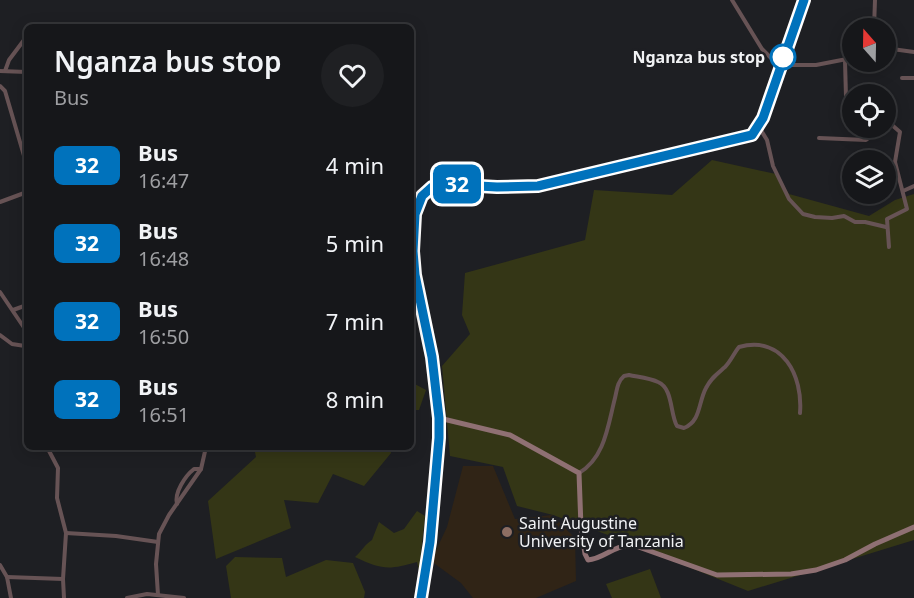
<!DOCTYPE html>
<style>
body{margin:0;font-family:"Noto Sans",sans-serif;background:#1f2023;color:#f1f3f6;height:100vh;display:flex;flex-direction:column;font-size:22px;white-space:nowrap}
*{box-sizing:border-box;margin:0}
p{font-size:20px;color:#9e9fa2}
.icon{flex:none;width:33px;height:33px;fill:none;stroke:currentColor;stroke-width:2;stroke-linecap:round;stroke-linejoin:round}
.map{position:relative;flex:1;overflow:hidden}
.drawer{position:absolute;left:24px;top:24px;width:390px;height:426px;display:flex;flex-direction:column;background:#16171a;border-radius:9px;box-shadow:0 3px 15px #0003,0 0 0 2px #353639}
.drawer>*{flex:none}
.badge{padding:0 12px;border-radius:9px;font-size:21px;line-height:39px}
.needle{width:39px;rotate:340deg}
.fabs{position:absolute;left:842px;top:18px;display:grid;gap:12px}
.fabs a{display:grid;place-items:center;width:54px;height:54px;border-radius:50%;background:#16171a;box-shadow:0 3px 15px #0003,0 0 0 2px #353639;font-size:30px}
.map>.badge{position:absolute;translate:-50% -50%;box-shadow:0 0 0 3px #fff}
.round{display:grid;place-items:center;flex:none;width:63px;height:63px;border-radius:32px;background:#1f2023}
.summary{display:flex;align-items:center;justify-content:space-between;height:102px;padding:0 30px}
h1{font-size:28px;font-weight:600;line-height:45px}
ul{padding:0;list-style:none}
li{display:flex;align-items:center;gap:18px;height:78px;padding:0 30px}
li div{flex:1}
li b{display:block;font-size:22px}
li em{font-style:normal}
li .badge{min-width:66px;font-weight:700;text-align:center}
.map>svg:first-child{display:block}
.education{fill:#302416}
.green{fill:#343616}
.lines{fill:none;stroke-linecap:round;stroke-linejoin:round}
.street{stroke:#675355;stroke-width:4}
.secondary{stroke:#8f7073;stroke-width:5}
.line-casing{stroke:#fff;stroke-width:14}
.line{stroke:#0072bc;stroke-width:9}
.stop-dot{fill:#fff;stroke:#0072bc;stroke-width:3}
.education-dot{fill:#8d6e63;stroke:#1e1f23;stroke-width:2}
.labels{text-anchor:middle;stroke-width:5;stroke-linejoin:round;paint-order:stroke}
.stop-label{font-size:16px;font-weight:bold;fill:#f1f2f4;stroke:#1e1f23;text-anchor:end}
.poi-label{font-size:16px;fill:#f1f2f4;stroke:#1e1f23;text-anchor:start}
</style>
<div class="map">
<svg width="914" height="598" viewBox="0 0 914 598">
<rect width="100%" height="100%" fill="#1e1f23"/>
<path class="education" d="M 463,466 L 493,466 L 515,519 L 552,515 L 575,538 L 576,581 L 536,598 L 473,598 L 461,583 L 431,561 L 447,527 Z"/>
<g class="green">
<path d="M 712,160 L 776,174 L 789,194 L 869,216 L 895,200 L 914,194 L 914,540 L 748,591 L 619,539 L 553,515 L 517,506 L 503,467 L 450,456 L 442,366 L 470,334 L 462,315 L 465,273 L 585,240 L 594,190 L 672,195 Z"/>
<path d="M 411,382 L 426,390 L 419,410 L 411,410 Z"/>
<path d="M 254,447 L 390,447 L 391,453 L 364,486 L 333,474 L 318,503 L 284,500 L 291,528 L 216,559 L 208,501 L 256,457 Z"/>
<path d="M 417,511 L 425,516 L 419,570 L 417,562 C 389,570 382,570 355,557 C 362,551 364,545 372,540 L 379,522 L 394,533 L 404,529 Z"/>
<path d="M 235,557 L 282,558 L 286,577 L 326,560 L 353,563 L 365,592 L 364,598 L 231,598 L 226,566 Z"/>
<path d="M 650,569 L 661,598 L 612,598 L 606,584 Z"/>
</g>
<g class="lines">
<g class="street">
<path d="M 732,0 L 762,49 L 771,58 L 782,62"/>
<path d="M 44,27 L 48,25"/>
<path d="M 874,28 L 875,0"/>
<path d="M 885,48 L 914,52"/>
<path d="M 845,61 L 846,97"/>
<path d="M 782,65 L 816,65 L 852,58"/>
<path d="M 0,71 L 27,72"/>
<path d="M 5,71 L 9,60 L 27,36"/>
<path d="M 902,78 L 914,78"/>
<path d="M 0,86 L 5,91 L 27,166"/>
<path d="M 885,126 L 892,125 L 900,132 L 895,162 L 907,209 L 887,219 L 889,247"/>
<path d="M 759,127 L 767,140 L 773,166 L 789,199 L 803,214 L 815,217 L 832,218 L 844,216 L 855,222 L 865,222 L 886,227"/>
<path d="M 819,138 L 866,140 L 882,128"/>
<path d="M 903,191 L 914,186"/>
<path d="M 0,202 L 27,192"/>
<path d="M 0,292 L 27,332"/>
<path d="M 13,310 L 27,305"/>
<path d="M 0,335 L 12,344 L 25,346"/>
<path d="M 27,337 L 25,346 L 27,355"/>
<path d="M 47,447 L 58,468 L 57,498 L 66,533 L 63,579 L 64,598"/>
<path d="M 579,473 C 605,458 608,425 615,398 C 617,390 617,382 624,376 L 629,375 C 638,377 649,378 658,382 C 673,388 670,414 677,426 L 684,428 C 701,421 698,403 706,388 C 711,378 717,374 725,367 C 731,361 734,353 739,347 C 783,335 803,376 800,413"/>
<path d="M 177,504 C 174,493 185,476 194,469 L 201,469"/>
<path d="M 66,533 L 116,536 L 158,542"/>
<path d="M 0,565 L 7,577 L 11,598"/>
<path d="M 7,577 L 63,579"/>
<path d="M 158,595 L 156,564 L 159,534 L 169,515 L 201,469 L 206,447"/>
<path d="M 127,598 L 147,594 L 184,598"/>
</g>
<g class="secondary">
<path d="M 439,418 L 510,435 L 579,473 L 581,527 L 585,554 L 588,560 C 604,559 613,545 633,545 L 717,575 L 791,574 L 816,570 L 845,560 L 875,544 L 914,527"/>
<path d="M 421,598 L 430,542 L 439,438 L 439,418 L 431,357 L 415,275 L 413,251 L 415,214 L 422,196 L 431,187 L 443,184 L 497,187 L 538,186 L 752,135 L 763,118 L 804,0"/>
</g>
</g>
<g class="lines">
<defs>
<path id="line" d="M 421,598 L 430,542 L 439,438 L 439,418 L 432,357 L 415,275 L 413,251 L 415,214 L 422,196 L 432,187 L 443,184 L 497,187 L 538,186 L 752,135 L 763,118 L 804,0"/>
</defs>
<use href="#line" class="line-casing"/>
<use href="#line" class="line"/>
</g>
<circle class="stop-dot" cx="783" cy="57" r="12"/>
<circle class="education-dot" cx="507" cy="532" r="6"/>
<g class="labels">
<g class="stop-label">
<text x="765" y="63">Nganza bus stop</text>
</g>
<g class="poi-label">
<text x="519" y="529">Saint Augustine<tspan x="519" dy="18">University of Tanzania</tspan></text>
</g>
</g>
</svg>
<div class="fabs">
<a><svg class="needle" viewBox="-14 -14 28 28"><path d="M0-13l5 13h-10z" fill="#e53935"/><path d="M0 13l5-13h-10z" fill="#9e9fa2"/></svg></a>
<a><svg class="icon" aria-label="locate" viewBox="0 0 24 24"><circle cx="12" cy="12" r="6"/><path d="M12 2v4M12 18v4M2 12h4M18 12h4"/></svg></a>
<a><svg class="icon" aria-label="layers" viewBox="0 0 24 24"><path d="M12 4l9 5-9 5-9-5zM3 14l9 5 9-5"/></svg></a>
</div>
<b class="badge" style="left:457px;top:184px;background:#0072bc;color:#fff">32</b>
<section class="drawer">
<div class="summary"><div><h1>Nganza bus stop</h1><p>Bus</p></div><a class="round"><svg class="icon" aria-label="heart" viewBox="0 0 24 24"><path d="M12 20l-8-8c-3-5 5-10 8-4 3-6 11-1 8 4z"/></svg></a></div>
<ul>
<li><span class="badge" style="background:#0072bc;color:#fff">32</span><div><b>Bus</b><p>16:47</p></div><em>4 min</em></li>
<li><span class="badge" style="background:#0072bc;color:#fff">32</span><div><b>Bus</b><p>16:48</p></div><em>5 min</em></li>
<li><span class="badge" style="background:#0072bc;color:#fff">32</span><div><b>Bus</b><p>16:50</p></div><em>7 min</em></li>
<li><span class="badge" style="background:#0072bc;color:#fff">32</span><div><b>Bus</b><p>16:51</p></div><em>8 min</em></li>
</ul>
</section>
</div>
